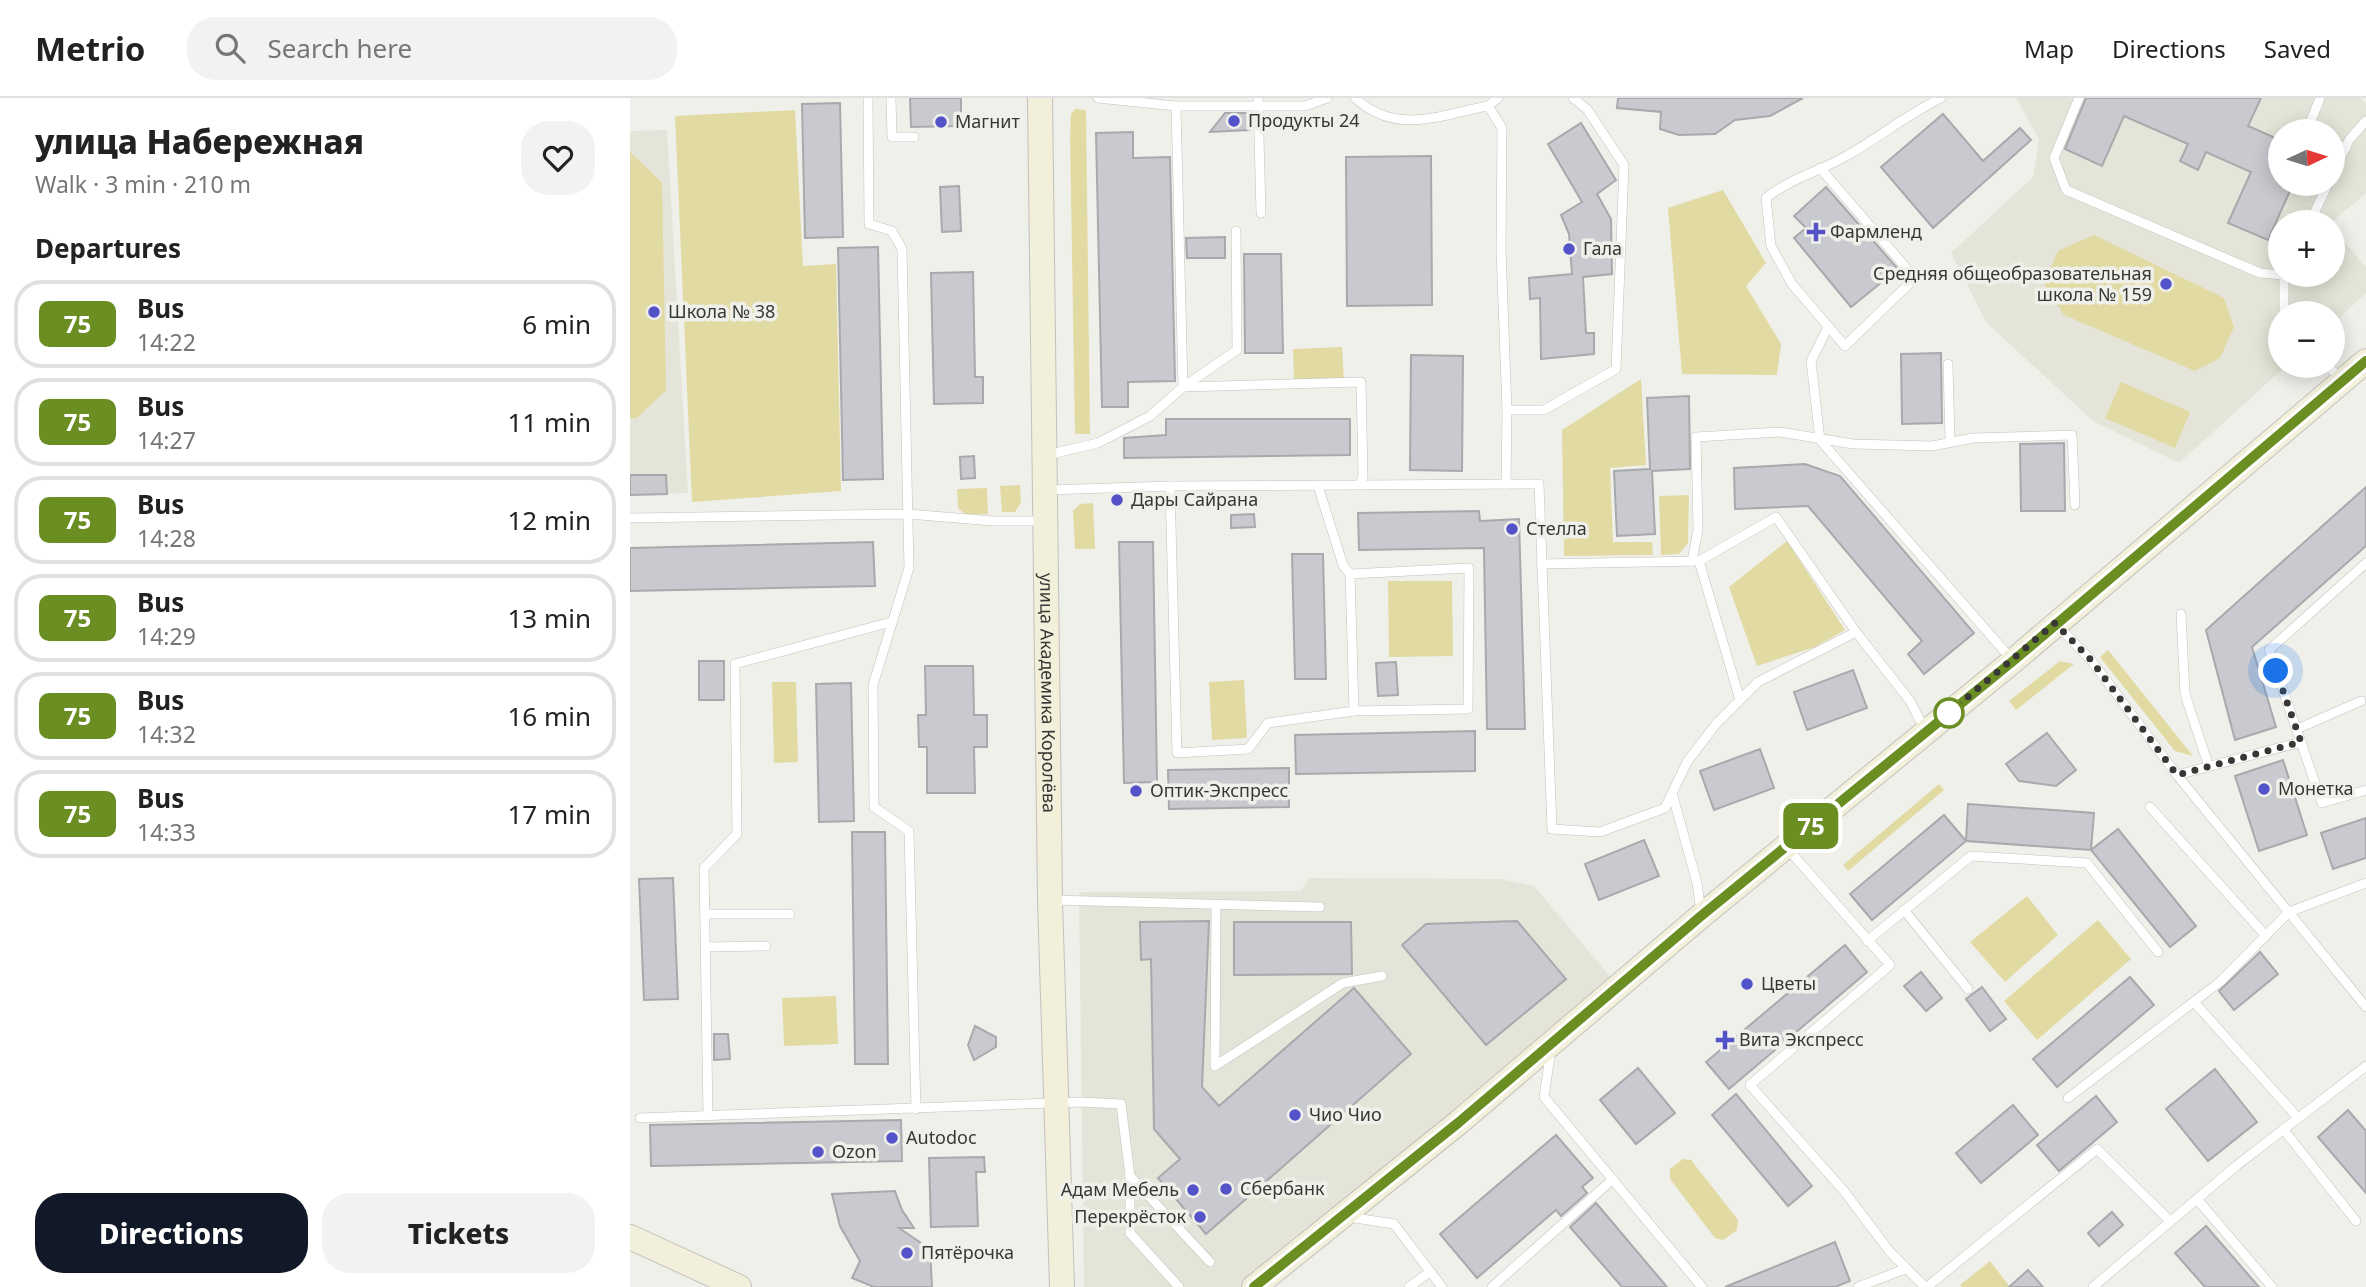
<!DOCTYPE html>
<meta charset="utf-8">
<style>
body{margin:0;font-family:"Noto Sans",sans-serif;background:#f2f2f2;color:#222;height:100vh;display:flex;flex-direction:column;font-size:26px;white-space:nowrap}
*{box-sizing:border-box;margin:0}
p{font-size:23px;color:#767676}
.icon{flex:none;width:38px;height:38px;fill:none;stroke:currentColor;stroke-width:2;stroke-linecap:round;stroke-linejoin:round}
.map{position:relative;flex:1;overflow:hidden}
.panel{display:flex;flex-direction:column;background:#fff;width:630px}
.panel>*{flex:none}
.badge{padding:0 14px;border-radius:10px;font-size:24px;line-height:46px}
.needle{width:46px;rotate:86deg}
.controls{position:absolute;left:1638px;top:21px;display:grid;gap:14px}
.controls a{display:grid;place-items:center;width:77px;height:77px;border-radius:50%;background:#fff;box-shadow:0 4px 18px #0003;font-size:35px}
.you{position:absolute;width:35px;height:35px;margin:-18px;border:5px solid #fff;border-radius:50%;background:#1a73e8;box-shadow:0 0 0 10px #1a73e833}
.map>.badge{position:absolute;translate:-50% -50%;box-shadow:0 0 0 4px #fff}
h2{padding:0 35px;font-size:26px;line-height:63px}
.round{display:grid;place-items:center;flex:none;width:74px;height:74px;border-radius:28px;background:#f2f2f2}
.head{display:flex;align-items:center;justify-content:space-between;height:119px;padding:0 35px}
h1{font-size:33px;font-weight:800;line-height:52px}
.action{display:flex;gap:14px;margin-top:auto;padding:14px 35px}
.action a{flex:1;height:80px;border-radius:28px;background:#111827;color:#fff;font-size:28px;font-weight:800;line-height:80px;text-align:center}
.action a+a{background:#f2f2f2;color:#222}
ul{padding:0;list-style:none}
li{display:flex;align-items:center;gap:21px;height:88px;margin:0 14px 10px;padding:0 21px;border:4px solid #e0e0e0;border-radius:28px}
li div{flex:1}
li b{display:block;font-size:26px}
li em{font-style:normal}
li .badge{min-width:77px;font-weight:700;text-align:center}
header{display:flex;align-items:center;gap:42px;box-sizing:border-box;height:98px;padding:0 35px;background:#fff;border-bottom:2px solid #e0e0e0}
header strong{font-size:33px}
nav{display:flex;gap:38px;margin-inline-start:auto;font-size:24px}
.search{width:490px;height:63px;background:#f2f2f2;display:flex;align-items:center;gap:18px;box-sizing:border-box;padding:0 24px;border-radius:28px;color:#767676;font-size:26px}
main{display:flex;flex:1;min-height:0}
.map>svg:first-child{display:block}
.built{fill:#e5e4d8;fill-rule:evenodd}
.green{fill:#e1daa3}
.building{fill:#c9cacf;stroke:#a8a9ad;stroke-width:2}
.lines{fill:none;stroke-linecap:round;stroke-linejoin:round}
.lane-casing{stroke:#c2c1bd;stroke-width:10}
.secondary-casing{stroke:#c2c1bd;stroke-width:26}
.lane{stroke:#fff;stroke-width:9}
.secondary{stroke:#f2efda;stroke-width:24}
.line-casing{stroke:#fff;stroke-width:16}
.line{stroke:#6b8e23;stroke-width:10}
.walk{stroke:#373735;stroke-width:7;stroke-dasharray:0 12.6}
.poi-dot{fill:#5452c9;stroke:#f0f0eb;stroke-width:2.5}
.stop-dot{fill:#fff;stroke:#6b8e23;stroke-width:3.5}
.labels{text-anchor:middle;stroke-width:7;stroke-linejoin:round;paint-order:stroke}
.poi-label{font-size:18px;fill:#373735;stroke:#f0f0eb;text-anchor:start}
.street-label{font-size:18px;fill:#373735;stroke:#f0f0eb}
</style>
<header>
<strong>Metrio</strong>
<div class="search"><svg class="icon" aria-label="search" viewBox="0 0 24 24"><circle cx="10" cy="10" r="6"/><path d="M15 15l6 6"/></svg>Search here</div>
<nav><a>Map</a><a>Directions</a><a>Saved</a></nav>
</header>
<main>
<section class="panel">
<div class="head"><div><h1>улица Набережная</h1><p>Walk · 3 min · 210 m</p></div><a class="round"><svg class="icon" aria-label="heart" viewBox="0 0 24 24"><path d="M12 20l-8-8c-3-5 5-10 8-4 3-6 11-1 8 4z"/></svg></a></div>
<h2>Departures</h2>
<ul>
<li><span class="badge" style="background:#6b8e23;color:#fff">75</span><div><b>Bus</b><p>14:22</p></div><em>6 min</em></li>
<li><span class="badge" style="background:#6b8e23;color:#fff">75</span><div><b>Bus</b><p>14:27</p></div><em>11 min</em></li>
<li><span class="badge" style="background:#6b8e23;color:#fff">75</span><div><b>Bus</b><p>14:28</p></div><em>12 min</em></li>
<li><span class="badge" style="background:#6b8e23;color:#fff">75</span><div><b>Bus</b><p>14:29</p></div><em>13 min</em></li>
<li><span class="badge" style="background:#6b8e23;color:#fff">75</span><div><b>Bus</b><p>14:32</p></div><em>16 min</em></li>
<li><span class="badge" style="background:#6b8e23;color:#fff">75</span><div><b>Bus</b><p>14:33</p></div><em>17 min</em></li>
</ul>
<div class="action"><a>Directions</a><a>Tickets</a></div>
</section>
<div class="map">
<svg width="1736" height="1189" viewBox="0 0 1736 1189">
<rect width="100%" height="100%" fill="#f0f0eb"/>
<g class="built">
<path d="M 1386,0 L 1731,0 L 1736,6 L 1736,95 L 1702,124 L 1650,124 L 1650,177 L 1703,177 L 1703,131 L 1736,169 L 1736,195 L 1703,226 L 1703,215 L 1650,215 L 1650,268 L 1656,268 L 1549,365 L 1463,323 L 1356,224 L 1321,155 L 1403,79 L 1409,41 ZM 1650,33 L 1703,33 L 1703,86 L 1650,86 Z"/>
<path d="M 37,32 L 58,395 L 0,397 L 0,33 Z"/>
<path d="M 680,780 L 871,781 L 904,788 L 982,881 L 612,1189 L 454,1189 L 449,794 L 670,793 Z"/>
</g>
<g class="green">
<path d="M 445,11 L 456,12 L 460,336 L 445,336 L 440,37 L 441,16 Z"/>
<path d="M 165,12 L 173,168 L 206,166 L 211,393 L 62,404 L 45,18 Z"/>
<path d="M 0,54 L 32,85 L 36,292 L 7,320 L 0,320 Z"/>
<path d="M 1093,92 L 1136,165 L 1116,188 L 1151,246 L 1147,277 L 1052,276 L 1038,110 Z"/>
<path d="M 1464,137 L 1594,200 L 1604,229 L 1590,260 L 1565,273 L 1434,217 L 1414,186 L 1428,153 Z"/>
<path d="M 712,249 L 714,282 L 664,284 L 663,251 Z"/>
<path d="M 1011,281 L 1016,367 L 980,370 L 983,444 L 1022,444 L 1023,457 L 934,458 L 932,332 Z"/>
<path d="M 1491,284 L 1560,314 L 1545,350 L 1475,320 Z"/>
<path d="M 390,387 L 391,404 L 385,414 L 372,414 L 370,388 Z"/>
<path d="M 357,390 L 358,416 L 336,417 L 328,410 L 327,391 Z"/>
<path d="M 1059,397 L 1058,445 L 1049,456 L 1031,457 L 1029,398 Z"/>
<path d="M 463,405 L 465,451 L 445,451 L 443,413 L 450,406 Z"/>
<path d="M 1157,443 L 1215,532 L 1185,549 L 1127,568 L 1099,489 Z"/>
<path d="M 758,483 L 822,483 L 823,558 L 759,559 Z"/>
<path d="M 1478,552 L 1563,658 L 1545,653 L 1470,559 Z"/>
<path d="M 1430,563 L 1444,566 L 1386,612 L 1379,603 Z"/>
<path d="M 614,582 L 617,640 L 582,642 L 579,584 Z"/>
<path d="M 142,584 L 166,584 L 168,664 L 144,665 Z"/>
<path d="M 1309,686 L 1314,692 L 1218,773 L 1213,767 Z"/>
<path d="M 1397,798 L 1428,837 L 1375,884 L 1340,844 Z"/>
<path d="M 1468,822 L 1501,861 L 1407,942 L 1374,903 Z"/>
<path d="M 206,898 L 208,946 L 154,948 L 152,900 Z"/>
<path d="M 1053,1061 L 1061,1062 L 1108,1122 L 1107,1132 L 1093,1142 L 1085,1140 L 1040,1081 L 1040,1071 Z"/>
<path d="M 1360,1163 L 1380,1189 L 1332,1189 L 1330,1187 Z"/>
</g>
<g class="building">
<path d="M 280,0 L 331,0 L 331,28 L 281,29 Z"/>
<path d="M 988,0 L 1173,0 L 1140,18 L 1105,22 L 1085,36 L 1049,37 L 1030,31 L 1031,14 L 987,10 Z"/>
<path d="M 1456,0 L 1631,0 L 1618,28 L 1650,42 L 1650,86 L 1663,86 L 1638,142 L 1598,125 L 1621,74 L 1576,54 L 1568,72 L 1550,63 L 1558,46 L 1494,18 L 1472,68 L 1435,51 Z"/>
<path d="M 210,5 L 213,139 L 175,140 L 172,6 Z"/>
<path d="M 595,15 L 619,15 L 620,32 L 580,34 Z"/>
<path d="M 1313,16 L 1353,63 L 1390,30 L 1401,42 L 1303,130 L 1251,69 Z"/>
<path d="M 951,25 L 986,82 L 967,96 L 981,121 L 982,176 L 953,179 L 956,235 L 964,235 L 964,256 L 911,261 L 910,200 L 900,201 L 899,180 L 942,176 L 939,136 L 931,117 L 952,104 L 918,46 Z"/>
<path d="M 503,34 L 503,60 L 540,59 L 545,283 L 498,284 L 498,309 L 472,309 L 466,35 Z"/>
<path d="M 801,58 L 802,207 L 717,208 L 716,59 Z"/>
<path d="M 329,88 L 331,133 L 312,134 L 310,89 Z"/>
<path d="M 1196,89 L 1268,171 L 1221,209 L 1164,140 L 1176,130 L 1164,118 Z"/>
<path d="M 595,139 L 595,160 L 557,160 L 556,140 Z"/>
<path d="M 248,149 L 253,381 L 213,382 L 208,150 Z"/>
<path d="M 614,156 L 651,156 L 653,255 L 615,255 Z"/>
<path d="M 343,174 L 345,279 L 353,279 L 353,305 L 304,306 L 301,175 Z"/>
<path d="M 1311,255 L 1312,325 L 1272,326 L 1271,256 Z"/>
<path d="M 781,257 L 833,258 L 832,373 L 780,372 Z"/>
<path d="M 1059,298 L 1060,371 L 1022,373 L 1025,436 L 987,438 L 984,373 L 1020,371 L 1017,300 Z"/>
<path d="M 536,321 L 720,321 L 720,357 L 494,360 L 494,340 L 536,337 Z"/>
<path d="M 1434,345 L 1435,413 L 1391,413 L 1390,346 Z"/>
<path d="M 344,358 L 345,380 L 331,381 L 330,359 Z"/>
<path d="M 1175,366 L 1210,378 L 1344,535 L 1294,576 L 1278,556 L 1292,543 L 1178,408 L 1105,411 L 1104,370 Z"/>
<path d="M 0,377 L 36,377 L 37,396 L 0,397 Z"/>
<path d="M 1736,389 L 1736,448 L 1622,549 L 1646,629 L 1605,642 L 1576,532 Z"/>
<path d="M 849,413 L 850,423 L 889,421 L 895,631 L 857,631 L 854,450 L 729,452 L 728,415 Z"/>
<path d="M 624,416 L 625,429 L 601,430 L 601,417 Z"/>
<path d="M 243,444 L 245,488 L 0,493 L 0,450 Z"/>
<path d="M 489,444 L 523,444 L 527,684 L 494,685 Z"/>
<path d="M 662,456 L 693,456 L 696,581 L 665,581 Z"/>
<rect x="69" y="563" width="25" height="39"/>
<path d="M 766,564 L 768,597 L 748,598 L 746,565 Z"/>
<path d="M 295,568 L 343,568 L 344,617 L 357,617 L 357,649 L 344,649 L 345,695 L 297,695 L 297,649 L 289,649 L 288,617 L 296,617 Z"/>
<path d="M 1223,572 L 1237,610 L 1177,632 L 1164,594 Z"/>
<path d="M 221,585 L 224,723 L 189,724 L 186,586 Z"/>
<path d="M 845,633 L 845,673 L 666,676 L 665,637 Z"/>
<path d="M 1417,635 L 1446,672 L 1426,688 L 1389,683 L 1376,666 Z"/>
<path d="M 1130,651 L 1144,690 L 1084,712 L 1070,673 Z"/>
<path d="M 1653,662 L 1677,737 L 1629,753 L 1605,678 Z"/>
<path d="M 659,670 L 659,709 L 539,711 L 538,672 Z"/>
<path d="M 1338,706 L 1464,715 L 1461,752 L 1336,743 Z"/>
<path d="M 1314,717 L 1336,743 L 1242,822 L 1220,796 Z"/>
<path d="M 1736,720 L 1736,760 L 1703,771 L 1691,735 Z"/>
<path d="M 1488,731 L 1566,828 L 1540,849 L 1461,752 Z"/>
<path d="M 222,734 L 255,734 L 258,966 L 225,966 Z"/>
<path d="M 1014,742 L 1029,778 L 969,802 L 955,766 Z"/>
<path d="M 43,780 L 48,901 L 14,902 L 9,781 Z"/>
<path d="M 579,823 L 572,989 L 589,1008 L 724,890 L 781,956 L 576,1136 L 528,1080 L 550,1061 L 524,1031 L 521,861 L 511,862 L 510,824 Z"/>
<path d="M 887,823 L 936,881 L 856,947 L 772,847 L 796,826 Z"/>
<path d="M 604,824 L 721,824 L 722,876 L 604,877 Z"/>
<path d="M 1215,847 L 1237,874 L 1099,991 L 1076,964 Z"/>
<path d="M 1630,854 L 1648,876 L 1604,912 L 1589,893 Z"/>
<path d="M 1291,874 L 1312,900 L 1296,913 L 1274,888 Z"/>
<path d="M 1500,879 L 1524,907 L 1427,989 L 1403,961 Z"/>
<path d="M 1352,889 L 1376,921 L 1360,933 L 1336,901 Z"/>
<path d="M 345,928 L 366,939 L 366,949 L 344,962 L 338,947 Z"/>
<path d="M 84,936 L 98,936 L 100,961 L 84,962 Z"/>
<path d="M 1008,970 L 1045,1015 L 1006,1046 L 970,1002 Z"/>
<path d="M 1585,971 L 1627,1024 L 1578,1063 L 1536,1011 Z"/>
<path d="M 1106,996 L 1182,1088 L 1158,1108 L 1082,1017 Z"/>
<path d="M 1466,998 L 1487,1024 L 1429,1073 L 1407,1047 Z"/>
<path d="M 1383,1007 L 1408,1037 L 1351,1085 L 1326,1055 Z"/>
<path d="M 1718,1012 L 1736,1033 L 1736,1095 L 1688,1039 Z"/>
<path d="M 271,1022 L 272,1063 L 21,1068 L 20,1027 Z"/>
<path d="M 926,1037 L 963,1080 L 952,1089 L 957,1095 L 931,1118 L 926,1112 L 847,1180 L 810,1136 Z"/>
<path d="M 354,1059 L 355,1074 L 346,1074 L 348,1128 L 301,1129 L 299,1060 Z"/>
<path d="M 265,1093 L 272,1112 L 284,1130 L 269,1130 L 300,1151 L 302,1189 L 244,1189 L 222,1180 L 230,1163 L 210,1128 L 202,1096 Z"/>
<path d="M 966,1105 L 1037,1189 L 992,1189 L 940,1129 Z"/>
<path d="M 1482,1114 L 1493,1127 L 1469,1148 L 1458,1135 Z"/>
<path d="M 1576,1128 L 1629,1189 L 1575,1189 L 1545,1155 Z"/>
<path d="M 1205,1144 L 1220,1183 L 1205,1189 L 1095,1189 Z"/>
<path d="M 1398,1172 L 1413,1189 L 1379,1189 Z"/>
</g>
<g class="lines">
<defs>
<g id="lane">
<path d="M 238,0 L 239,126 L 262,133 L 272,151 L 279,470 L 243,587 L 244,709 L 279,733 L 286,1011"/>
<path d="M 261,0 L 262,39 L 284,39"/>
<path d="M 468,0 L 546,8 L 675,8 L 697,0"/>
<path d="M 628,0 L 631,115"/>
<path d="M 725,0 C 767,38 808,17 858,8 L 868,0"/>
<path d="M 1449,0 L 1424,60 L 1436,92 L 1630,175 L 1654,177"/>
<path d="M 546,8 L 553,289 L 731,284 L 733,378 L 730,387"/>
<path d="M 858,8 L 872,30 L 871,152 L 877,312 L 876,386"/>
<path d="M 1677,33 L 1690,0"/>
<path d="M 1703,44 L 1716,50"/>
<path d="M 1190,70 L 1285,180 L 1215,248 L 1162,186 L 1141,148 L 1136,100 C 1161,80 1191,73 1218,57 C 1250,39 1278,16 1311,0"/>
<path d="M 1703,77 L 1719,42 L 1736,23"/>
<path d="M 1680,124 L 1698,86"/>
<path d="M 1654,177 L 1654,215"/>
<path d="M 1198,229 L 1181,263 L 1190,342 L 1383,563"/>
<path d="M 1318,266 L 1320,344"/>
<path d="M 1698,268 L 1711,281"/>
<path d="M 877,312 L 914,312 L 986,271 L 994,67 L 957,11 L 943,0"/>
<path d="M 417,357 L 468,345 L 520,318 L 553,289 L 607,252 L 606,133"/>
<path d="M 540,388 L 547,655 L 618,651 L 638,625 L 724,613 L 720,476 L 713,467 L 688,388"/>
<path d="M 418,392 L 540,388 L 909,386 L 922,731 L 970,734 L 1035,710 L 1057,664 L 1086,626 L 1128,584 L 1226,534 L 1280,603 L 1295,632"/>
<path d="M 0,420 L 278,416 L 363,423 L 414,423"/>
<path d="M 1062,463 L 1068,432 L 1066,339 L 1150,334 L 1223,346 L 1302,348 L 1343,340 L 1442,337 L 1445,407"/>
<path d="M 1069,463 L 1110,602"/>
<path d="M 1736,465 L 1639,552 L 1692,705 L 1736,692"/>
<path d="M 911,466 L 1069,463 L 1146,419 L 1226,534"/>
<path d="M 720,476 L 839,470 L 838,611 L 724,613"/>
<path d="M 1551,516 L 1555,596 L 1579,669"/>
<path d="M 1427,527 L 1461,562 L 1547,677 L 1736,909"/>
<path d="M 1667,631 L 1731,603"/>
<path d="M 1547,677 L 1671,644"/>
<path d="M 1042,695 L 1067,785 L 1071,815"/>
<path d="M 1520,709 L 1636,838"/>
<path d="M 1157,750 L 1260,867 L 1120,987 L 1214,1093 L 1260,1154 L 1295,1189"/>
<path d="M 422,802 L 690,809"/>
<path d="M 586,807 L 585,968 L 713,885 L 752,878"/>
<path d="M 1274,812 L 1338,891"/>
<path d="M 75,816 L 160,816"/>
<path d="M 1237,843 L 1341,758 L 1457,765 L 1528,854"/>
<path d="M 76,849 L 136,848"/>
<path d="M 1564,904 L 1668,1020"/>
<path d="M 921,951 L 914,999 L 1072,1189"/>
<path d="M 1438,1000 L 1591,883 L 1659,814 L 1736,785"/>
<path d="M 78,1018 L 74,770 L 107,736 L 105,566 L 261,524"/>
<path d="M 10,1020 L 450,1004 L 491,1006 L 500,1078 L 500,1135 L 549,1189"/>
<path d="M 1653,1031 L 1726,1123"/>
<path d="M 500,1078 L 580,1164"/>
<path d="M 1567,1101 L 1642,1189"/>
<path d="M 719,1119 L 764,1126 L 812,1189"/>
<path d="M 779,1189 L 800,1174"/>
<path d="M 862,1189 L 983,1081"/>
<path d="M 1228,1189 L 1275,1171"/>
<path d="M 1297,1189 L 1467,1051 L 1540,1123"/>
<path d="M 1463,1189 L 1606,1068 L 1736,968"/>
</g>
<g id="secondary">
<path id="s1" d="M 410,0 L 420,802 L 432,1189"/>
<path d="M 0,1139 L 109,1189"/>
<path d="M 624,1189 L 828,1025 L 1071,818 L 1383,563 L 1736,263"/>
</g>
</defs>
<use href="#lane" class="lane-casing"/>
<use href="#secondary" class="secondary-casing"/>
<use href="#lane" class="lane"/>
<use href="#secondary" class="secondary"/>
</g>
<g class="lines">
<defs>
<path id="line" d="M 624,1189 L 828,1025 L 1071,818 L 1383,563 L 1736,263"/>
</defs>
<use href="#line" class="line-casing"/>
<use href="#line" class="line"/>
<path class="walk" d="M 1319,615 L 1425,525 L 1461,562 L 1547,677 L 1671,644 L 1646,573"/>
</g>
<g class="poi-dot">
<circle cx="604" cy="23" r="7"/>
<circle cx="311" cy="24" r="7"/>
<path d="M1182.5 123.5h7v7h7v7h-7v7h-7v-7h-7v-7h7z"/>
<circle cx="939" cy="151" r="7"/>
<circle cx="1536" cy="186" r="7"/>
<circle cx="24" cy="214" r="7"/>
<circle cx="487" cy="402" r="7"/>
<circle cx="882" cy="431" r="7"/>
<circle cx="1634" cy="691" r="7"/>
<circle cx="506" cy="693" r="7"/>
<circle cx="1117" cy="886" r="7"/>
<path d="M1091.5 931.5h7v7h7v7h-7v7h-7v-7h-7v-7h7z"/>
<circle cx="665" cy="1017" r="7"/>
<circle cx="262" cy="1040" r="7"/>
<circle cx="188" cy="1054" r="7"/>
<circle cx="596" cy="1091" r="7"/>
<circle cx="563" cy="1092" r="7"/>
<circle cx="570" cy="1119" r="7"/>
<circle cx="277" cy="1155" r="7"/>
</g>
<circle class="stop-dot" cx="1319" cy="615" r="14"/>
<g class="labels">
<g class="poi-label">
<text x="618" y="29">Продукты 24</text>
<text x="325" y="30">Магнит</text>
<text x="1200" y="140">Фармленд</text>
<text x="953" y="157">Гала</text>
<text x="1522" y="182" text-anchor="end">Средняя общеобразовательная<tspan x="1522" dy="21">школа № 159</tspan></text>
<text x="38" y="220">Школа № 38</text>
<text x="501" y="408">Дары Сайрана</text>
<text x="896" y="437">Стелла</text>
<text x="1648" y="697">Монетка</text>
<text x="520" y="699">Оптик-Экспресс</text>
<text x="1131" y="892">Цветы</text>
<text x="1109" y="948">Вита Экспресс</text>
<text x="679" y="1023">Чио Чио</text>
<text x="276" y="1046">Autodoc</text>
<text x="202" y="1060">Ozon</text>
<text x="610" y="1097">Сбербанк</text>
<text x="549" y="1098" text-anchor="end">Адам Мебель</text>
<text x="556" y="1125" text-anchor="end">Перекрёсток</text>
<text x="291" y="1161">Пятёрочка</text>
</g>
<g class="street-label">
<text dy="6" stroke="none"><textPath href="#s1" startOffset="595">улица Академика Королёва</textPath></text>
</g>
</g>
</svg>
<div class="controls">
<a><svg class="needle" viewBox="-14 -14 28 28"><path d="M0-13l5 13h-10z" fill="#e53935"/><path d="M0 13l5-13h-10z" fill="#767676"/></svg></a>
<a>+</a>
<a>−</a>
</div>
<div class="you" style="left:1646px;top:573px"></div>
<b class="badge" style="left:1181px;top:728px;background:#6b8e23;color:#fff">75</b>
</div>
</main>
